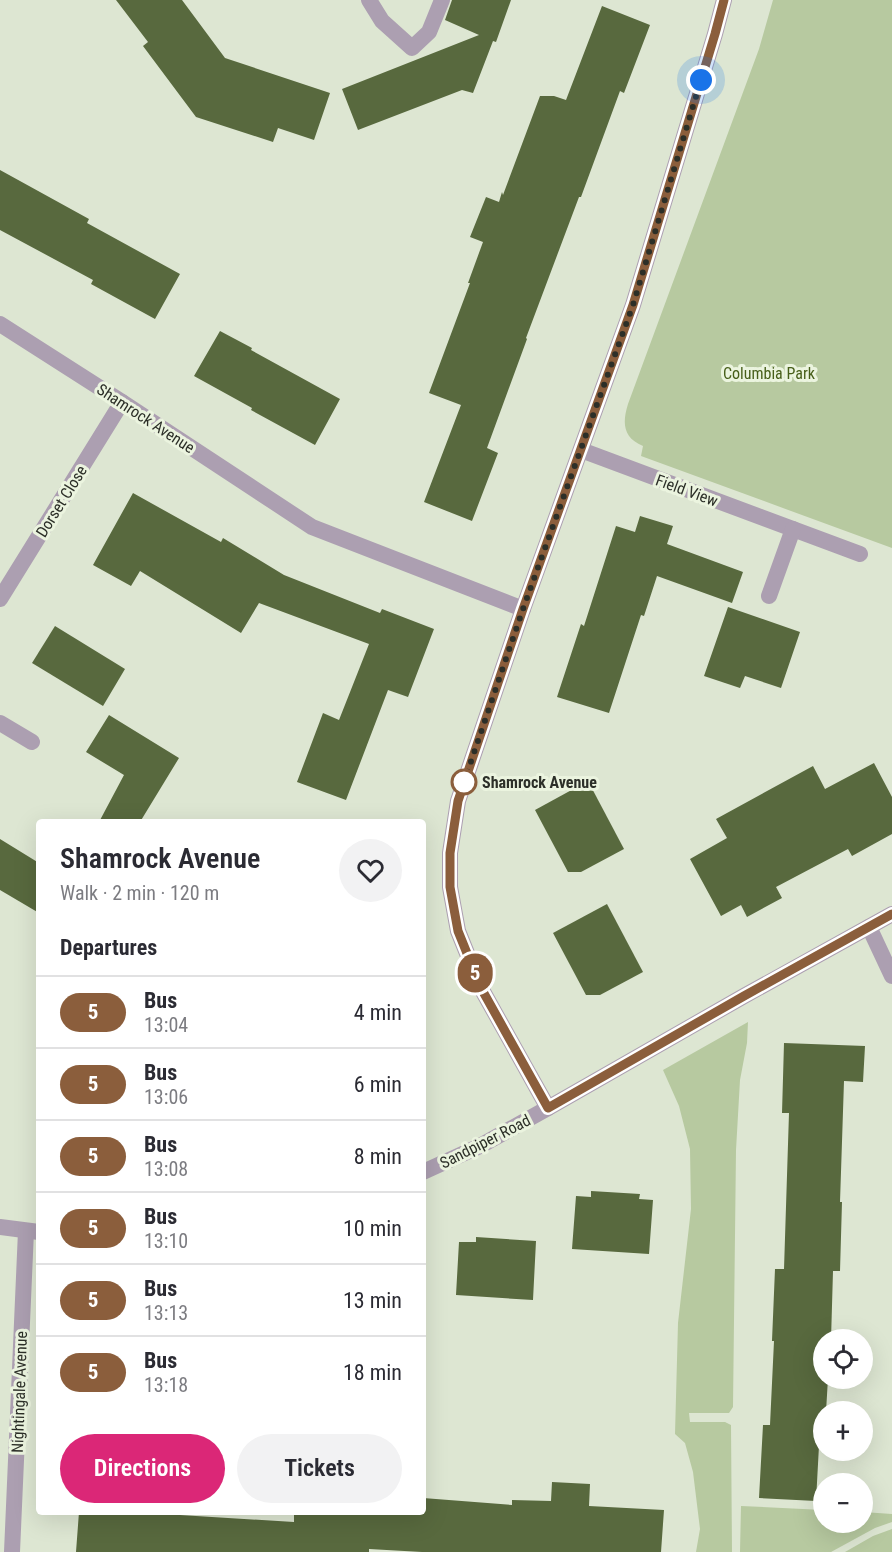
<!DOCTYPE html>
<meta charset="utf-8">
<style>
body{margin:0;font-family:"Roboto Condensed",sans-serif;background:#f2f2f3;color:#2b2b33;height:100vh;display:flex;flex-direction:column;font-size:22px;white-space:nowrap}
*{box-sizing:border-box;margin:0}
p{font-size:20px;color:#7c7c81}
.icon{flex:none;width:33px;height:33px;fill:none;stroke:currentColor;stroke-width:2;stroke-linecap:round;stroke-linejoin:round}
.map{position:relative;flex:1;overflow:hidden}
.drawer{position:absolute;left:36px;top:819px;width:390px;height:696px;display:flex;flex-direction:column;background:#fff;border-radius:6px;box-shadow:0 6px 24px #0002}
.drawer>*{flex:none}
.badge{padding:0 12px;border-radius:20px;font-size:21px;line-height:39px}
.controls{position:absolute;left:813px;top:1329px;display:grid;gap:12px}
.controls a{display:grid;place-items:center;width:60px;height:60px;border-radius:50%;background:#fff;box-shadow:0 6px 24px #0002;font-size:30px}
.you{position:absolute;width:30px;height:30px;margin:-15px;border:4px solid #fff;border-radius:50%;background:#1a73e8;box-shadow:0 0 0 9px #1a73e833}
.map>.badge{position:absolute;translate:-50% -50%;box-shadow:0 0 0 3px #fff}
h2{padding:0 24px;font-size:22px;line-height:54px}
.round{display:grid;place-items:center;flex:none;width:63px;height:63px;border-radius:32px;background:#f2f2f3}
.head{display:flex;align-items:center;justify-content:space-between;height:102px;padding:0 24px}
h1{font-size:28px;font-weight:600;line-height:45px}
.button{display:flex;gap:12px;margin-top:auto;padding:12px 24px}
.button a{flex:1;height:69px;border-radius:36px;background:#db2777;color:#fff;font-size:24px;font-weight:600;line-height:69px;text-align:center}
.button a+a{background:#f2f2f3;color:#2b2b33}
ul{padding:0;list-style:none}
li{display:flex;align-items:center;gap:18px;height:72px;padding:0 24px;border-top:2px solid #e1e1e2}
li div{flex:1}
li b{display:block;font-size:22px}
li em{font-style:normal}
li .badge{min-width:66px;font-weight:700;text-align:center}
.map>svg:first-child{display:block}
.green{fill:#b7c9a0}
.building{fill:#58693e}
.lines{fill:none;stroke-linecap:round;stroke-linejoin:round}
.service{stroke:#ac9fb1;stroke-width:16}
.minor{stroke:#ac9fb1;stroke-width:16}
.line-casing{stroke:#fff;stroke-width:14}
.line{stroke:#8b5e3c;stroke-width:9}
.walk{stroke:#2c2f28;stroke-width:6;stroke-dasharray:0 10.8}
.stop-dot{fill:#fff;stroke:#8b5e3c;stroke-width:3}
.labels{text-anchor:middle;stroke-width:6;stroke-linejoin:round;paint-order:stroke}
.park-label{font-size:16px;fill:#475f1a;stroke:#ebf4df}
.street-label{font-size:16px;fill:#2c2f28;stroke:#ebf4df}
.stop-label{font-size:16px;font-weight:bold;fill:#2c2f28;stroke:#ebf4df;text-anchor:start}
</style>
<div class="map">
<svg width="892" height="1552" viewBox="0 0 892 1552">
<rect width="100%" height="100%" fill="#dde6d2"/>
<g class="green">
<path d="M 773,0 L 892,0 L 892,548 L 641,456 L 643,446 C 623,438 622,423 628,404 L 759,49 Z"/>
<path d="M 748,1022 L 747,1043 L 740,1080 L 736,1150 L 733,1407 L 729,1413 L 689,1413 L 690,1422 L 725,1422 L 731,1425 L 732,1552 L 696,1552 L 700,1529 L 693,1472 L 685,1443 L 675,1434 L 678,1323 L 691,1209 L 690,1149 L 679,1106 L 663,1070 Z"/>
<path d="M 741,1506 L 823,1510 L 824,1522 L 862,1522 L 863,1512 L 892,1514 L 892,1522 L 875,1528 L 831,1552 L 740,1552 Z"/>
<path d="M 892,1529 L 892,1552 L 845,1552 L 873,1536 Z"/>
</g>
<g class="building">
<path d="M 116,0 L 182,0 L 225,58 L 330,93 L 314,140 L 278,128 L 273,142 L 196,117 L 143,46 L 148,42 Z"/>
<path d="M 452,0 L 511,0 L 496,42 L 493,41 L 473,93 L 462,90 L 358,130 L 342,89 L 479,35 L 445,20 Z"/>
<path d="M 602,6 L 650,25 L 624,93 L 620,91 L 581,197 L 579,197 L 526,338 L 527,339 L 487,448 L 498,453 L 472,521 L 424,502 L 461,405 L 429,393 L 470,283 L 468,283 L 483,242 L 470,237 L 486,197 L 499,202 L 502,192 L 503,195 L 540,96 L 554,96 L 566,100 Z"/>
<path d="M 0,170 L 89,219 L 87,223 L 180,274 L 155,319 L 91,284 L 93,280 L 0,230 Z"/>
<path d="M 220,331 L 252,348 L 251,350 L 340,399 L 315,445 L 251,410 L 252,408 L 194,376 Z"/>
<path d="M 133,493 L 221,542 L 223,538 L 284,575 L 380,613 L 382,609 L 434,629 L 408,697 L 388,690 L 346,800 L 297,782 L 323,713 L 339,720 L 369,644 L 259,603 L 241,633 L 140,571 L 131,586 L 93,565 Z"/>
<path d="M 640,516 L 673,526 L 667,544 L 743,572 L 732,603 L 657,576 L 644,616 L 641,615 L 609,713 L 557,697 L 581,624 L 584,626 L 616,526 L 635,532 Z"/>
<path d="M 728,607 L 800,632 L 781,688 L 745,676 L 740,688 L 704,676 Z"/>
<path d="M 55,626 L 125,669 L 103,706 L 32,663 Z"/>
<path d="M 109,715 L 179,758 L 140,822 L 99,822 L 124,775 L 86,752 Z"/>
<path d="M 874,763 L 892,797 L 892,834 L 852,856 L 848,849 L 776,887 L 782,898 L 747,917 L 741,905 L 721,916 L 690,859 L 727,838 L 716,819 L 813,766 L 825,789 Z"/>
<path d="M 588,781 L 624,849 L 581,872 L 568,872 L 535,810 Z"/>
<path d="M 0,839 L 39,863 L 39,913 L 0,890 Z"/>
<path d="M 607,904 L 643,972 L 600,995 L 586,995 L 553,933 Z"/>
<path d="M 784,1043 L 865,1046 L 863,1082 L 844,1081 L 840,1202 L 842,1202 L 840,1271 L 833,1271 L 831,1340 L 824,1340 L 824,1378 L 828,1378 L 826,1412 L 824,1412 L 824,1427 L 820,1427 L 816,1501 L 759,1498 L 763,1425 L 770,1425 L 774,1341 L 772,1341 L 775,1269 L 784,1269 L 789,1113 L 782,1113 Z"/>
<path d="M 591,1191 L 640,1194 L 639,1199 L 653,1200 L 649,1254 L 572,1249 L 576,1196 L 591,1197 Z"/>
<path d="M 476,1237 L 536,1241 L 533,1300 L 456,1295 L 459,1242 L 476,1242 Z"/>
<path d="M 552,1482 L 590,1484 L 589,1506 L 664,1510 L 661,1552 L 422,1552 L 369,1549 L 369,1552 L 76,1552 L 79,1512 L 132,1512 L 294,1522 L 294,1512 L 423,1512 L 423,1498 L 512,1505 L 512,1500 L 551,1501 Z"/>
</g>
<g class="lines">
<g class="service">
<path d="M 369,0 L 382,21 L 412,48 L 429,32 L 442,0"/>
<path d="M 869,927 L 892,976"/>
</g>
<g class="minor">
<path d="M 0,324 L 122,402 L 312,527 L 523,609"/>
<path d="M 581,450 L 860,554"/>
<path d="M 769,596 L 793,529"/>
<path d="M 0,599 L 122,402"/>
<path d="M 0,723 L 32,742"/>
<path d="M 548,1108 L 481,988 L 458,931 L 450,887 L 450,853 L 458,801 L 523,609 L 633,305 L 715,34 L 724,0"/>
<path d="M 423,1172 L 480,1146 L 548,1108 L 744,996 L 892,914"/>
<path d="M 0,1227 L 39,1232"/>
<path d="M 12,1552 L 26,1231"/>
</g>
</g>
<g class="lines">
<defs>
<path id="line" d="M 724,0 L 715,34 L 633,305 L 523,609 L 458,801 L 450,853 L 450,887 L 458,931 L 481,988 L 548,1108 L 744,996 L 892,914"/>
</defs>
<use href="#line" class="line-casing"/>
<use href="#line" class="line"/>
<path class="walk" d="M 464,782 L 523,609 L 633,305 L 701,80"/>
</g>
<circle class="stop-dot" cx="464" cy="782" r="12"/>
<g class="labels">
<g class="park-label">
<text x="769" y="379">Columbia Park</text>
</g>
<g class="street-label">
<text transform="translate(146 418) rotate(33)" y="6">Shamrock Avenue</text>
<text transform="translate(687 490) rotate(20)" y="6">Field View</text>
<text transform="translate(61 501) rotate(-58)" y="6">Dorset Close</text>
<text transform="translate(485 1141) rotate(-27)" y="6">Sandpiper Road</text>
<text transform="translate(19 1392) rotate(-88)" y="6">Nightingale Avenue</text>
</g>
<g class="stop-label">
<text x="482" y="788">Shamrock Avenue</text>
</g>
</g>
</svg>
<div class="controls">
<a><svg class="icon" aria-label="locate" viewBox="0 0 24 24"><circle cx="12" cy="12" r="6"/><path d="M12 2v4M12 18v4M2 12h4M18 12h4"/></svg></a>
<a>+</a>
<a>−</a>
</div>
<div class="you" style="left:701px;top:80px"></div>
<b class="badge" style="left:475px;top:973px;background:#8b5e3c;color:#fff">5</b>
<section class="drawer">
<div class="head"><div><h1>Shamrock Avenue</h1><p>Walk · 2 min · 120 m</p></div><a class="round"><svg class="icon" aria-label="heart" viewBox="0 0 24 24"><path d="M12 20l-8-8c-3-5 5-10 8-4 3-6 11-1 8 4z"/></svg></a></div>
<h2>Departures</h2>
<ul>
<li><span class="badge" style="background:#8b5e3c;color:#fff">5</span><div><b>Bus</b><p>13:04</p></div><em>4 min</em></li>
<li><span class="badge" style="background:#8b5e3c;color:#fff">5</span><div><b>Bus</b><p>13:06</p></div><em>6 min</em></li>
<li><span class="badge" style="background:#8b5e3c;color:#fff">5</span><div><b>Bus</b><p>13:08</p></div><em>8 min</em></li>
<li><span class="badge" style="background:#8b5e3c;color:#fff">5</span><div><b>Bus</b><p>13:10</p></div><em>10 min</em></li>
<li><span class="badge" style="background:#8b5e3c;color:#fff">5</span><div><b>Bus</b><p>13:13</p></div><em>13 min</em></li>
<li><span class="badge" style="background:#8b5e3c;color:#fff">5</span><div><b>Bus</b><p>13:18</p></div><em>18 min</em></li>
</ul>
<div class="button"><a>Directions</a><a>Tickets</a></div>
</section>
</div>
